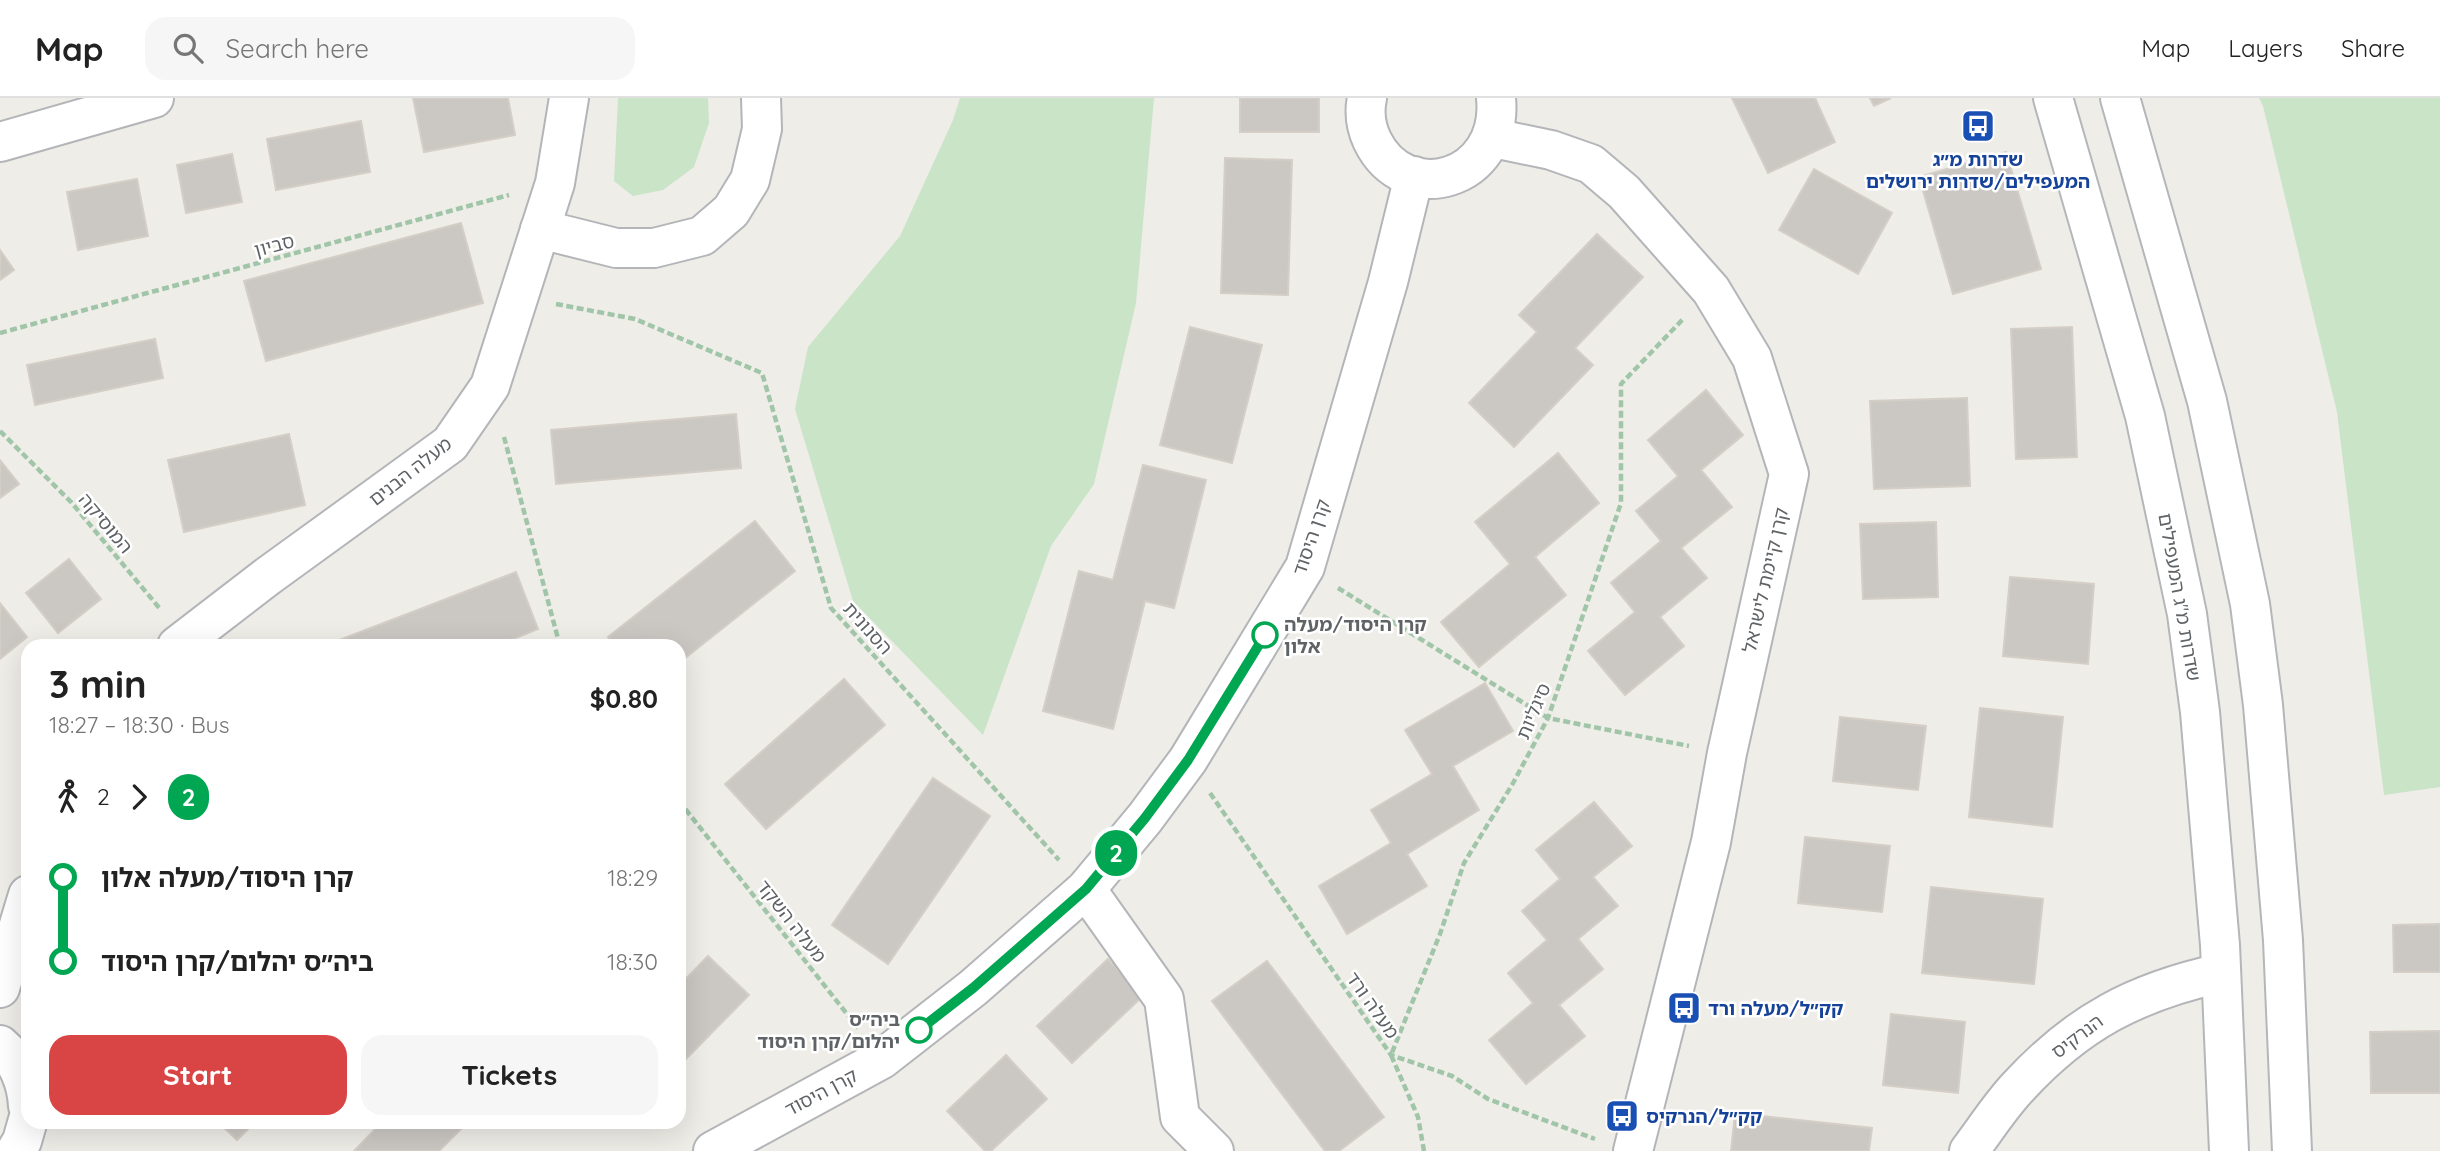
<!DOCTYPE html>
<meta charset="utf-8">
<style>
body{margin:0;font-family:Quicksand,"Noto Sans Hebrew",sans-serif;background:#f6f6f6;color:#222;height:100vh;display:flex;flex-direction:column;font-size:26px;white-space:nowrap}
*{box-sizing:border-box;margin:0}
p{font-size:23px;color:#767676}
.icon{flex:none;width:38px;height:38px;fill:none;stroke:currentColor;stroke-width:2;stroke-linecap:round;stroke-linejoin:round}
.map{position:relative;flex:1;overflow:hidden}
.sheet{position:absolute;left:21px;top:541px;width:665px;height:490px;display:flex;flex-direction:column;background:#fff;border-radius:21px;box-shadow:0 7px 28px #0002}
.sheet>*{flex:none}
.badge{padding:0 14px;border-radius:23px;font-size:24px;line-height:46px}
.map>.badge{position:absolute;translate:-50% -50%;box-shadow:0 0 0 4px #fff}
.legs{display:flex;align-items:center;gap:10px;height:77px;padding:0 28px;font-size:23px}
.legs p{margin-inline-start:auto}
.summary{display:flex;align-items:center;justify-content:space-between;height:119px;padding:0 28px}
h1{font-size:38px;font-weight:700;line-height:52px}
.action{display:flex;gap:14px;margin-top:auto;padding:14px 28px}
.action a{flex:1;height:80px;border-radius:21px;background:#d94445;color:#fff;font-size:28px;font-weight:700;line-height:80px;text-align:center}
.action a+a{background:#f6f6f6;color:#222}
ul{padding:0 28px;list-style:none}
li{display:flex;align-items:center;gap:24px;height:84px;font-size:26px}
li i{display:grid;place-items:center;width:10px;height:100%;margin:0 9px;background:currentColor}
li i::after{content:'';width:18px;height:18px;margin:-9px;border:5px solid;border-radius:50%;background:#fff}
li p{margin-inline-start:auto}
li:first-child i{background:linear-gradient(#0000 50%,currentColor 0)}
li:last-child i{background:linear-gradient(currentColor 50%,#0000 0)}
header{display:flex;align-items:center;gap:42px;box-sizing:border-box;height:98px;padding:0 35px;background:#fff;border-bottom:2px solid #e0e0e0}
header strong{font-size:33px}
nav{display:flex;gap:38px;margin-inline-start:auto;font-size:24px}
.search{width:490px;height:63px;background:#f6f6f6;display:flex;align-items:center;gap:18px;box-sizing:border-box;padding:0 24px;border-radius:21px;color:#767676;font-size:26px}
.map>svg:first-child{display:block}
.green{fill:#c9e4c7}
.building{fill:#cbc8c4;stroke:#d4cec6;stroke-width:2}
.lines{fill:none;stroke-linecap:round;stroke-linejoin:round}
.minor-casing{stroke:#b3b5b8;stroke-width:42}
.secondary-casing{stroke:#b4b7ba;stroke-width:42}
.path{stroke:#a0c5a8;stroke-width:4.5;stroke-dasharray:7 3.5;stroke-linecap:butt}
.minor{stroke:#fff;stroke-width:38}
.secondary{stroke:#fff;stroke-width:38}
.line-1-casing{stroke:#fff;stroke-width:16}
.line-1{stroke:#00a651;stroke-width:10}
.stop-1-dot{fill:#fff;stroke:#00a651;stroke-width:3.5}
.labels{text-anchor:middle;stroke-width:5;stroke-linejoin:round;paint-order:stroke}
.transit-label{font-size:19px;font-weight:bold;fill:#164399;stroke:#fff;text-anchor:start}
.street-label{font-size:19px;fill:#5f6366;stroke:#fff}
.stop-label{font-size:19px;font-weight:bold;fill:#5f6366;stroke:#fff;text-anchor:start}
</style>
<header>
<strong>Map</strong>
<div class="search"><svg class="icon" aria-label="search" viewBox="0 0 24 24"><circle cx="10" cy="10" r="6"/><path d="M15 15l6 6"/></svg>Search here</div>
<nav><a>Map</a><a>Layers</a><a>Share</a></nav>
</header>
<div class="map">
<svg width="2440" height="1053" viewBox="0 0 2440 1053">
<rect width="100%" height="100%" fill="#efede8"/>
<g class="green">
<path d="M 618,0 L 708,0 L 709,25 L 694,69 L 663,92 L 633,98 L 614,83 Z"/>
<path d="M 960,0 L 1154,0 L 1136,205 L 1094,386 L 1051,448 L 983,637 L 853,503 L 795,311 L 808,249 L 900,138 L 953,22 Z"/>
<path d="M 2259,0 L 2440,0 L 2440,689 L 2384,697 L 2337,314 L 2263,8 Z"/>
</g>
<g class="building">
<path d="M 413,0 L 508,0 L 515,37 L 424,54 Z"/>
<rect x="1240" y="0" width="79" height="34"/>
<path d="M 1732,0 L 1815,0 L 1835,44 L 1768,75 Z"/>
<path d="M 1870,0 L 1891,0 L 1874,8 Z"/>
<path d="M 361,23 L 370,74 L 276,92 L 267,41 Z"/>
<path d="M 2006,54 L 2041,171 L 1953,196 L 1919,79 Z"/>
<path d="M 232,56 L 242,104 L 186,115 L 177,67 Z"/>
<path d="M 1225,60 L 1292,62 L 1288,197 L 1221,195 Z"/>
<path d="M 1814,71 L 1892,115 L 1858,176 L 1779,132 Z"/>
<path d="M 137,81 L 148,138 L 78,152 L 67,94 Z"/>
<path d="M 461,125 L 483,205 L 266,263 L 244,183 Z"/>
<path d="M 1597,136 L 1643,179 L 1575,250 L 1593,267 L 1514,349 L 1469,305 L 1537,234 L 1519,217 Z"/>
<path d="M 0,152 L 14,172 L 0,182 Z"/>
<path d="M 1190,229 L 1262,247 L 1232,365 L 1160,347 Z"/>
<path d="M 2072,229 L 2077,359 L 2016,361 L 2011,231 Z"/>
<path d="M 155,241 L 163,280 L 35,307 L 27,267 Z"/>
<path d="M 1706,292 L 1743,337 L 1701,372 L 1732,409 L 1681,450 L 1707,480 L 1660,519 L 1684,548 L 1625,597 L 1588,553 L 1635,514 L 1611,485 L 1661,443 L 1636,413 L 1678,378 L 1648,342 Z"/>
<path d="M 1967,300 L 1970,388 L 1874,391 L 1870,303 Z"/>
<path d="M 736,316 L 741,370 L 556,386 L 551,332 Z"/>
<path d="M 289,336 L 305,407 L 184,434 L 168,362 Z"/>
<path d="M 1558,355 L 1599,405 L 1535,459 L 1566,497 L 1479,569 L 1441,524 L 1510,466 L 1475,424 Z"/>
<path d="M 0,362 L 19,386 L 0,400 Z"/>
<path d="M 1143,367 L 1206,382 L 1174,510 L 1145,503 L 1113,631 L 1043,613 L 1079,473 L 1113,482 Z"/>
<path d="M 755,423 L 795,473 L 679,565 L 679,548 L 614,548 L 608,539 Z"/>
<path d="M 1936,424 L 1938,499 L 1863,501 L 1860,426 Z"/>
<path d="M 69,461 L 101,501 L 58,535 L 26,495 Z"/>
<path d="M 516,474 L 538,531 L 496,548 L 324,548 Z"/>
<path d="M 2010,479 L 2094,486 L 2088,566 L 2003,558 Z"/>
<path d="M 0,505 L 27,539 L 0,561 Z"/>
<path d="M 844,581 L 885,627 L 766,731 L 725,686 Z"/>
<path d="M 1485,585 L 1513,633 L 1453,668 L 1479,712 L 1407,756 L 1427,788 L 1347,836 L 1319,788 L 1391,745 L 1371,712 L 1432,676 L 1405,632 Z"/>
<path d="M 1980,610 L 2063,619 L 2052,729 L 1969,719 Z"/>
<path d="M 1840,619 L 1926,628 L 1918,692 L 1833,683 Z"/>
<path d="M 933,680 L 990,718 L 888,866 L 832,827 Z"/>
<path d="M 1594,704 L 1632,748 L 1593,779 L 1618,808 L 1578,841 L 1603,871 L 1559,907 L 1585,938 L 1526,986 L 1489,942 L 1533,905 L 1508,875 L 1547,842 L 1522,813 L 1560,781 L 1536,752 Z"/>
<path d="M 1805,739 L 1890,748 L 1882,814 L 1798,805 Z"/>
<path d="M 1931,789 L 2043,801 L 2034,886 L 1922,875 Z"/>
<path d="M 2440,826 L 2440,874 L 2394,874 L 2393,827 Z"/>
<path d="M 708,858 L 749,897 L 679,968 L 679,888 Z"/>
<path d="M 1108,861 L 1143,898 L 1072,965 L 1037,928 Z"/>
<path d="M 1267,863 L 1384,1019 L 1339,1053 L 1325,1053 L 1212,903 Z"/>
<path d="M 1891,916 L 1965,924 L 1958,995 L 1883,987 Z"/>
<path d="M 2440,933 L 2440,995 L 2371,995 L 2370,934 Z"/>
<path d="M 1006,957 L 1047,1001 L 991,1053 L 985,1053 L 947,1013 Z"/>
<path d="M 1735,1015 L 1872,1030 L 1869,1053 L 1731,1053 Z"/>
<path d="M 218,1024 L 255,1024 L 237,1042 Z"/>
<path d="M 382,1024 L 468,1024 L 439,1053 L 354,1053 Z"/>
</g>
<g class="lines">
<defs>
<g id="minor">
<path d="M 1367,0 C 1364,14 1366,29 1372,42 C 1405,111 1504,83 1496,0"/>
<path d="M 1493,40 L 1551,52 L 1591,66 L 1624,94 L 1711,192 L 1752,260 L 1789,376 L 1727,655 L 1711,744 L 1633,1053"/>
<path d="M 0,44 L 154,0"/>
<path d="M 540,131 L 616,150 L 654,150 L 702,138 L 731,113 L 750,82 L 762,31 L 761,0"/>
<path d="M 177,548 L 268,478 L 450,346 L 490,288 L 555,85 L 569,0"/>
<path d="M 1086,791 L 1164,901 L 1180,1019 L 1214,1053"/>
<path d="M 0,890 L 28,797"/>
<path d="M 0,947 C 18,962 27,986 28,1008"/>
<path d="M 16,1053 L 22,1043 L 28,1022"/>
<path d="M 713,1053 L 882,961 L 973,890 L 1086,791 L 1145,720 L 1188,662 L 1305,469 L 1388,184 L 1414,78"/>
<path d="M 1969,1053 C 1985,1032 2000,1008 2018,989 C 2078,924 2135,894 2221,875"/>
</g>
<g id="secondary">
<path d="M 2053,0 L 2145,318 L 2187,516 L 2200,614 L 2220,847 L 2229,1053"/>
<path d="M 2120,0 L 2207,303 L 2250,506 L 2263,607 L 2283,842 L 2292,1053"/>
</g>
</defs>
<use href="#minor" class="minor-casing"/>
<use href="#secondary" class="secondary-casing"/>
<g class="path">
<path d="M 556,206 L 635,221 L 762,275 L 831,510 L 1059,762"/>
<path d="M 0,235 L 509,97"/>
<path d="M 0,333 L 71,404 L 161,512"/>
<path d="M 504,339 L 560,548"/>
<path d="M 1338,490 L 1548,620 L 1689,648"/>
<path d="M 1210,695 L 1391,957 L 1452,978 L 1488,1001 L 1595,1041"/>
<path d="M 679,703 L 858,930"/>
<path d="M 1424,1053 L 1418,1019 L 1391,957 L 1440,836 L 1464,765 L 1512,687 L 1548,620 L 1621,405 L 1621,286 L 1684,220"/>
</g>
<use href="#minor" class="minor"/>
<use href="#secondary" class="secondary"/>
</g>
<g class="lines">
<defs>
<path id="line-1" d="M 919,932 L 973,890 L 1086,791 L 1145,720 L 1188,662 L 1265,537"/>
</defs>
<use href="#line-1" class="line-1-casing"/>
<use href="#line-1" class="line-1"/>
</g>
<defs>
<symbol id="bus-square" viewBox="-11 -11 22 22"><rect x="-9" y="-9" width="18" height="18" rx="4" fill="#1a4fb4" stroke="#fff"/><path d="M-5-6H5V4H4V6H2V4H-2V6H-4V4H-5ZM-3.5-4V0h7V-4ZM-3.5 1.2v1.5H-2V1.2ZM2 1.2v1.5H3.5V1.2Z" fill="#fff"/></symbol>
</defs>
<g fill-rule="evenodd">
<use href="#bus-square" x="1959" y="9" width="38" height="38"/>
<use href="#bus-square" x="1665" y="891" width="38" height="38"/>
<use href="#bus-square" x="1603" y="999" width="38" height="38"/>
</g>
<g class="stop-1-dot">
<circle cx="1265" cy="537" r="12"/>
<circle cx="919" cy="932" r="12"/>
</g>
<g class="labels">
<g class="transit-label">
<text x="1978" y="68" text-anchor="middle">שדרות מ״ג<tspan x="1978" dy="22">המעפילים/שדרות ירושלים</tspan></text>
<text x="1708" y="917">קק״ל/מעלה ורד</text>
<text x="1646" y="1025">קק״ל/הנרקיס</text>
</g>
<g class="street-label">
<text transform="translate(274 147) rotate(-15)" y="7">סביון</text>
<text transform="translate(410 373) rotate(-38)" y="7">מעלה הבנים</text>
<text transform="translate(106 425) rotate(50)" y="7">המוסיקה</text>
<text transform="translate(1311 439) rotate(-71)" y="7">קרן היסוד</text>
<text transform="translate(1765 482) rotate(-77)" y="7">קרן קיימת לישראל</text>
<text transform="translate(2180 499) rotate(80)" y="7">שדרות מ"ג המעפילים</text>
<text transform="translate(868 530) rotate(48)" y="7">הסנונית</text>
<text transform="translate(1533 613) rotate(-67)" y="7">סיגליות</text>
<text transform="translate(792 823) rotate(52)" y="7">מעלה השקד</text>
<text transform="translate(1373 907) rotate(55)" y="7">מעלה ורד</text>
<text transform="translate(2077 938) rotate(-37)" y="7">הנרקיס</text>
<text transform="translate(821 994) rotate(-28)" y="7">קרן היסוד</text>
</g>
<g class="stop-label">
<text x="1284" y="533">קרן היסוד/מעלה<tspan x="1284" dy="22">אלון</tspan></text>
<text x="900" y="928" text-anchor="end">ביה״ס<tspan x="900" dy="22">יהלום/קרן היסוד</tspan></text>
</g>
</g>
</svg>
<b class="badge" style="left:1116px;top:755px;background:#00a651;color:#fff">2</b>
<section class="sheet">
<div class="summary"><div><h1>3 min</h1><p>18:27 – 18:30 · Bus</p></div><b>$0.80</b></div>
<div class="legs"><svg class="icon" aria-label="walk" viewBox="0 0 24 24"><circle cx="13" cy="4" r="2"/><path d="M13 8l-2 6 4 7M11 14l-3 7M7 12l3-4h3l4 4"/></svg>2<svg class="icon" aria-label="forward" viewBox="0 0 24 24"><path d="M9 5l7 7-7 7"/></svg><b class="badge" style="background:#00a651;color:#fff">2</b></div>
<ul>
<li><i style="color:#00a651"></i><b>קרן היסוד/מעלה אלון</b><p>18:29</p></li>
<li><i style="color:#00a651"></i><b>ביה״ס יהלום/קרן היסוד</b><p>18:30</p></li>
</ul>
<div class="action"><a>Start</a><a>Tickets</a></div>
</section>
</div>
